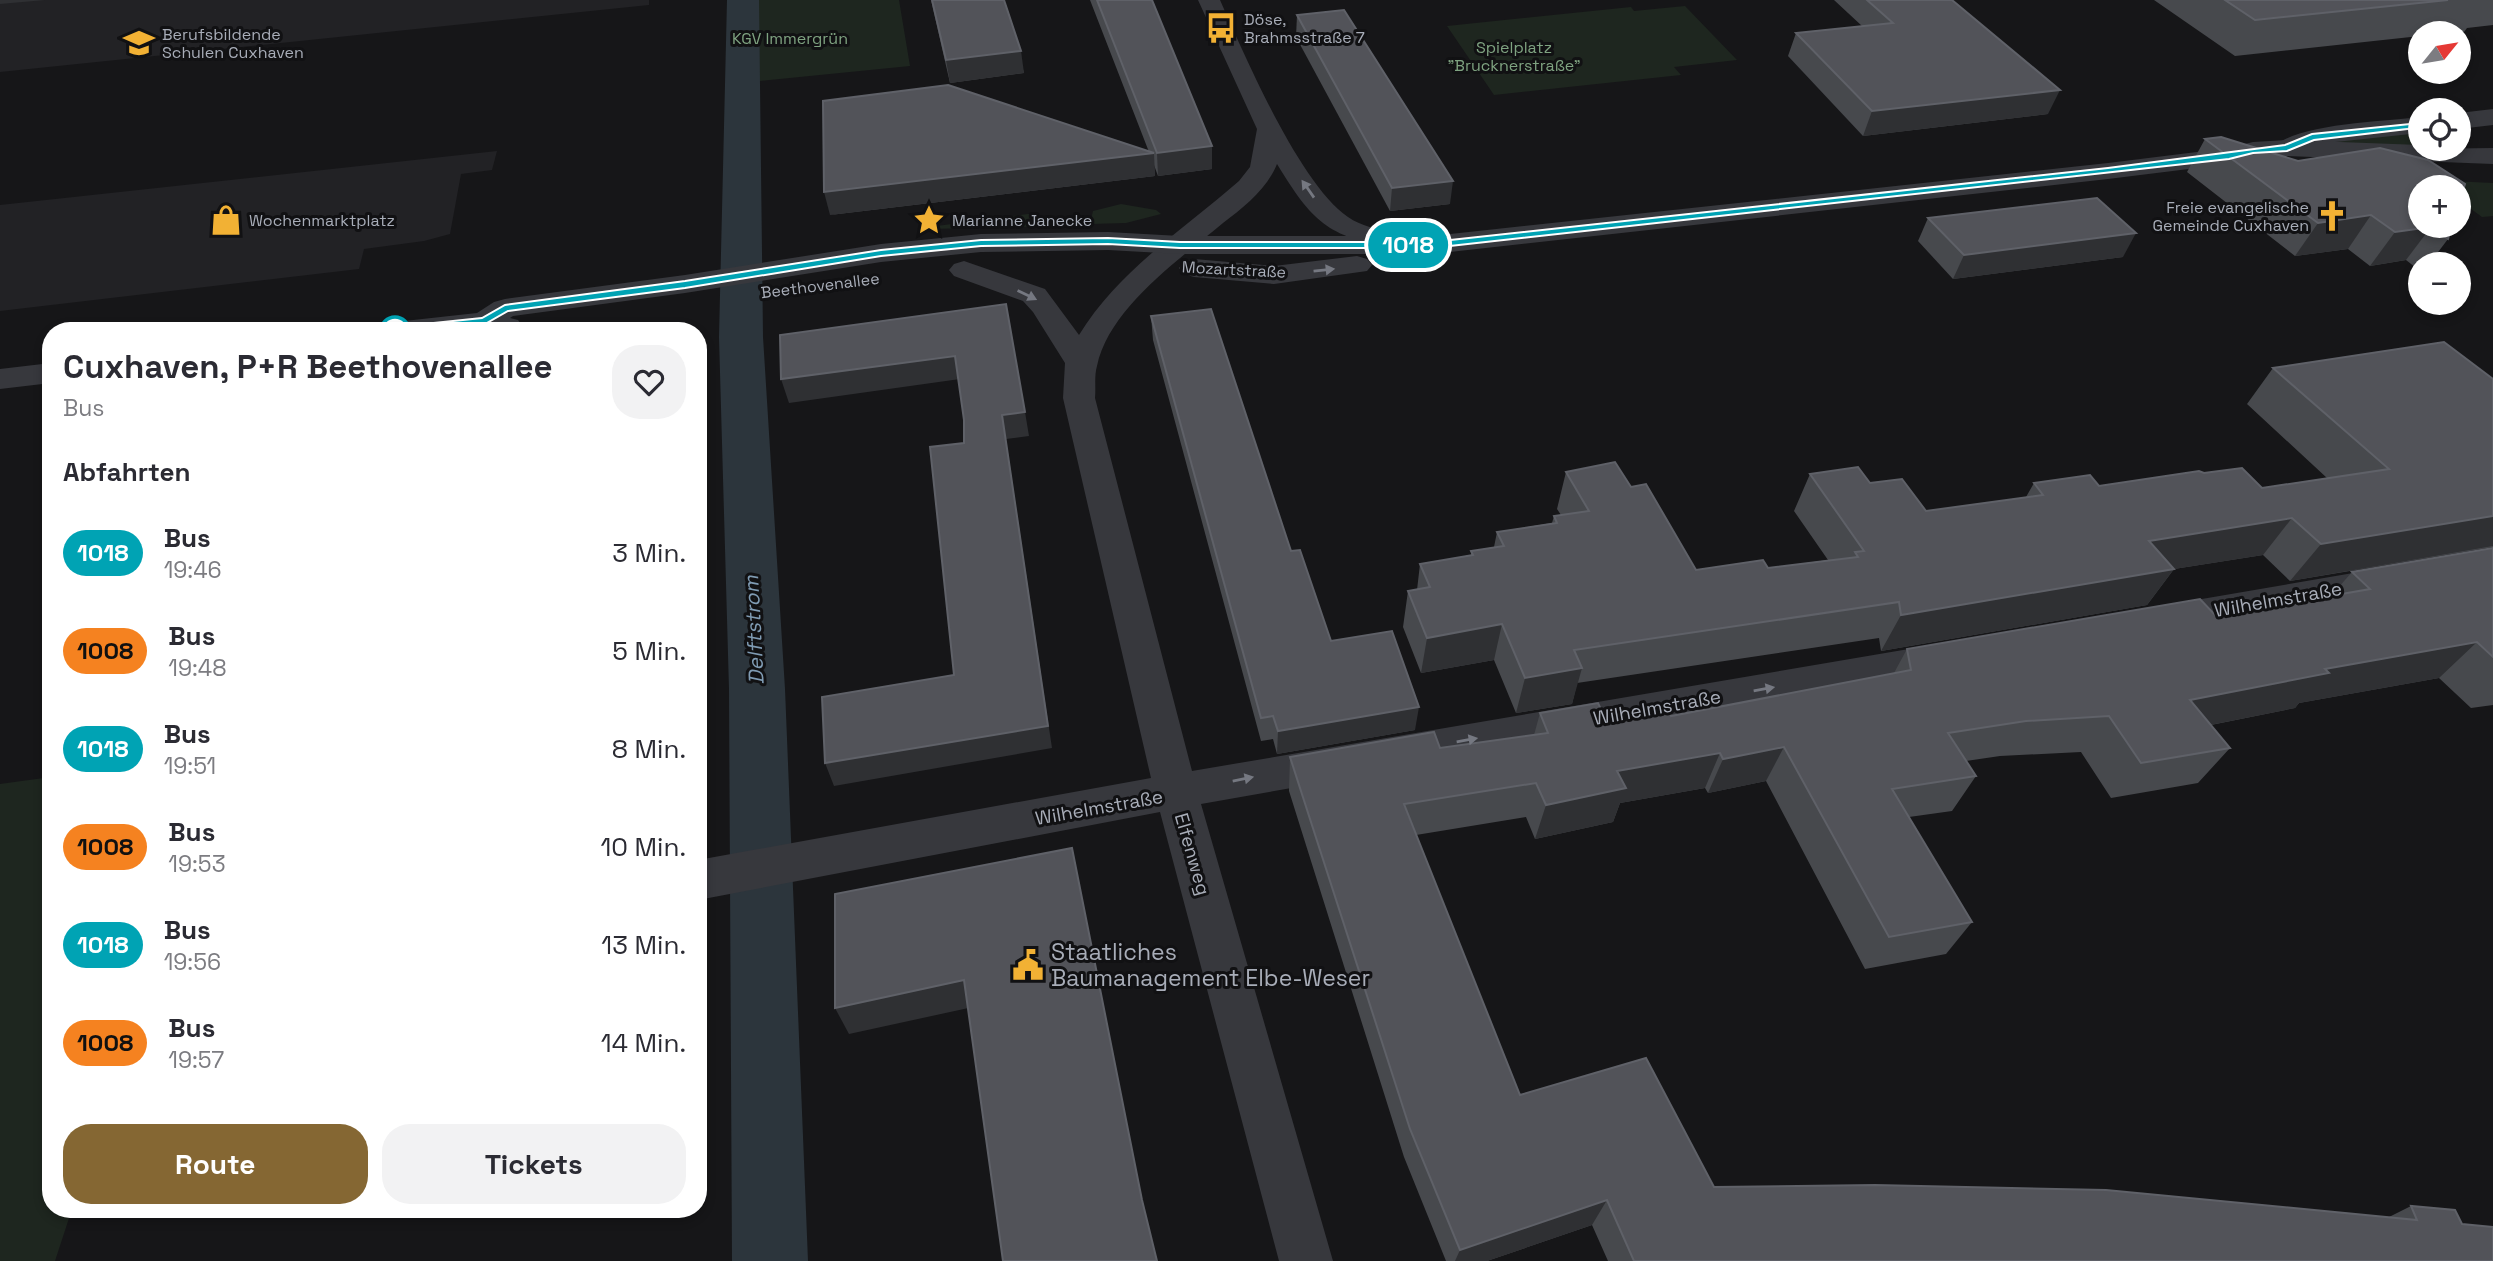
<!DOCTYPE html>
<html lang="de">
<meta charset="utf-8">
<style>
body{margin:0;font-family:"Space Grotesk",sans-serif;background:#f2f2f3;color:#2b2b33;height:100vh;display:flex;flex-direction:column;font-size:26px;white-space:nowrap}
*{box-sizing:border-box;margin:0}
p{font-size:23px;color:#7c7c81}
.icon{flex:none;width:38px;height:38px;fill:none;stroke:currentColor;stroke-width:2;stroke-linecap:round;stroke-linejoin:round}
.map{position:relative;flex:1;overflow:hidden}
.drawer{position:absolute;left:42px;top:322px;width:665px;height:896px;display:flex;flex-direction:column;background:#fff;border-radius:28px;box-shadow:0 4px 10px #0003}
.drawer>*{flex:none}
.badge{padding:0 14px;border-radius:23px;font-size:24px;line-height:46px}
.needle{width:46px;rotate:60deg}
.buttons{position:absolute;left:2408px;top:21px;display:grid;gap:14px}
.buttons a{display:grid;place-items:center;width:63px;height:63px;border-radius:50%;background:#fff;box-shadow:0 4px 10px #0003;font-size:35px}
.map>.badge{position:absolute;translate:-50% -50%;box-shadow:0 0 0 4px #fff}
h2{padding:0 21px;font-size:26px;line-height:63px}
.round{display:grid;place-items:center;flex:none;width:74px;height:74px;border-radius:28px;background:#f2f2f3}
.overview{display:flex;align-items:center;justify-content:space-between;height:119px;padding:0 21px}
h1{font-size:33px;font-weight:800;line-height:52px}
.primary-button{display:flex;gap:14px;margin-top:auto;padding:14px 21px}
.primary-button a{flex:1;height:80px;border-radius:28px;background:#856733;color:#fff;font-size:28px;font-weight:800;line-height:80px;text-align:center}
.primary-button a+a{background:#f2f2f3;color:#2b2b33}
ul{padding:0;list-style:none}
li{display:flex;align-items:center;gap:21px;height:98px;padding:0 21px}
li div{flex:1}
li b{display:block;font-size:26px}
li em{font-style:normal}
li .badge{min-width:77px;font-weight:700;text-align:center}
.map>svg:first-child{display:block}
.built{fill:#222225}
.green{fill:#1e261f}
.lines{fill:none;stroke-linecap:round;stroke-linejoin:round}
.canal{fill:#2c353c;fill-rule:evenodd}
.minor{fill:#37383d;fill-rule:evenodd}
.tertiary{fill:#37383d;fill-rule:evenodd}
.wall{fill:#47494d}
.shaded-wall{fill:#2f3033}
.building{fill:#525359;stroke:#5f6168;stroke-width:2}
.oneway{fill:#757881}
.line{fill:#00a3b4;stroke:#fff;stroke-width:2}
.stop-dot{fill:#fff;stroke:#00a3b4;stroke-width:3.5}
.labels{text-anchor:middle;stroke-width:6;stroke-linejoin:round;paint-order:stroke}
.far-poi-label{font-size:16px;fill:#a8adb8;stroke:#111113;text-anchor:start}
.far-park-label{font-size:16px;fill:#7fa381;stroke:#111113}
.far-street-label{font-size:16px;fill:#a8adb8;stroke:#111113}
.street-label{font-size:19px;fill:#a8adb8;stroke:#111113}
.water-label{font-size:21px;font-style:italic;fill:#7f9bb3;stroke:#111113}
.near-poi-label{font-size:23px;fill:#a8adb8;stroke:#111113;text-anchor:start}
</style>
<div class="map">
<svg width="2493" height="1261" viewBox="0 0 2493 1261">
<rect width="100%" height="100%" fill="#161618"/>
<g class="built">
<path d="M 0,0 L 649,0 L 649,5 L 0,72 Z"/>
<path d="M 497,151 L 492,170 L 461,174 L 450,234 L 424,241 L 364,249 L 359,269 L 0,311 L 0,205 Z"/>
</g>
<g class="green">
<path d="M 747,0 L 899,0 L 910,66 L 750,82 Z"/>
<path d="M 1685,6 L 1737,60 L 1674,67 L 1681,75 L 1494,95 L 1447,26 L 1631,7 L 1634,11 Z"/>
<path d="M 2420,132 L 2420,147 L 2331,142 Z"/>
<path d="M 2431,180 L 2493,183 L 2493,216 L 2482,217 L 2459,200 L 2459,187 Z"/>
<path d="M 1121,204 L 1156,210 L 1161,214 L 1126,223 L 1090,224 L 1093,211 Z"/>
<path d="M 1036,213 L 1054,226 L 930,229 L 929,227 Z"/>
<path d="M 51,777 L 51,1209 L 72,1209 L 55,1261 L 0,1261 L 0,784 Z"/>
</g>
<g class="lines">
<path class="canal" d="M 727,0 L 759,0 L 763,337 L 785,689 L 808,1261 L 732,1261 L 729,689 L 719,337 Z"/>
<g class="minor">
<path d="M 1198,0 L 1220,0 C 1245,56 1299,183 1348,217 C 1374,235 1413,232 1442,239 L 1446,245 L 1442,251 C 1427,255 1410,250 1394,248 C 1327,237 1312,221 1277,164 C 1267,189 1244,207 1223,223 C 1180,259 1109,308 1097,366 C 1094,376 1096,387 1095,398 L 1192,771 L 1950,642 L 1964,646 L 1970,657 L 1964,668 L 1950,672 L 1201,804 L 1333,1261 L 1279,1261 L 1160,812 L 698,900 L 698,860 L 1151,778 L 1063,398 L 1065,363 L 1033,312 L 1023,301 L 954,276 L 949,270 L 954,264 L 964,261 L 1045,289 L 1079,335 C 1119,270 1183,230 1239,181 L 1250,167 L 1257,129 Z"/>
<path d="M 2493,109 L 2493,125 L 2459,129 L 2459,113 Z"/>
<path d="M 2420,117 L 2420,133 L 2317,144 L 2287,156 L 2278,154 L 2274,148 C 2290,124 2389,121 2420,117 Z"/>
<path d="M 2493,549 L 2493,575 L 2161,634 L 2147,630 L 2142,620 L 2147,610 L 2161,606 Z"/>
</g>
<g class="tertiary">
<path d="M 2287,140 L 2420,145 L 2420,149 L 2493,148 L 2493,164 L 2287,156 L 2253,158 L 2229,164 L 2108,179 L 1432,254 L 1180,254 L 1108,250 L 981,252 L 881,262 L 685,293 L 513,316 L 510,318 L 518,320 L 523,327 L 520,331 L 380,331 L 384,324 L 395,322 L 477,313 L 494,302 L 505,299 L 685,275 L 881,244 L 981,234 L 1108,232 L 1180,236 L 1432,236 L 2108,163 L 2229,148 L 2253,142 Z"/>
<path d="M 1357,256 L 1367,259 L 1372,265 L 1367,271 L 1274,284 L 1194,277 L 1184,274 L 1179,268 L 1184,262 L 1194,259 L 1274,266 Z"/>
<path d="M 51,363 L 51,383 L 0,389 L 0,369 Z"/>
</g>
</g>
<g class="wall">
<path d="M 931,0 L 1004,0 L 1024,73 L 950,83 Z"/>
<path d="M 1090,0 L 1152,0 L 1212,146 L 1212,169 L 1158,176 L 1154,165 L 1155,176 L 830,215 L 1149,152 Z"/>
<path d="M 1834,0 L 1952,0 L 2048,114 L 1863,136 L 1788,56 L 1796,33 L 1862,26 Z"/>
<path d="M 2154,0 L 2493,0 L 2493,25 L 2467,28 L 2464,32 L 2449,33 L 2420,33 L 2420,36 L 2235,56 Z"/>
<path d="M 1297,15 L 1450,204 L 1390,211 L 1296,37 Z"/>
<path d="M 2205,139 L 2452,226 L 2448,239 L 2429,264 L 2420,264 L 2420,271 L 2406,260 L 2370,266 L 2348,249 L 2295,256 L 2187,172 Z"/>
<path d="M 1928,218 L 2123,257 L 1953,279 L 1918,241 Z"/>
<path d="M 1151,316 L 1291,551 L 1331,641 L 1415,730 L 1277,754 L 1273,739 L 1261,741 L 1153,340 Z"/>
<path d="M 2273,368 L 2493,379 L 2493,547 L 2290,581 L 2263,555 L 2174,569 L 2147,605 L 1881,651 L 1879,638 L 1577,683 L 1572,704 L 1516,713 L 1494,660 L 1421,673 L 1403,627 L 1408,591 L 1417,590 L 1420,564 L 1471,555 L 1471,551 L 1494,547 L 1497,532 L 1552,523 L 1554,516 L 1561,515 L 1557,509 L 1566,472 L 1631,487 L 1696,570 L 1768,568 L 1828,560 L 1794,511 L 1810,474 L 1870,483 L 1926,511 L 2026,497 L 2034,483 L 2099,486 L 2204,473 L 2262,488 L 2327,478 L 2247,404 Z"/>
<path d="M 2493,548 L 2493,705 L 2471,708 L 2439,678 L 2299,703 L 2295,708 L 2211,725 L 2230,748 L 2198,783 L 2111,798 L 2081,752 L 2000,756 L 1966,761 L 1976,776 L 1952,811 L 1909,817 L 1972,922 L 1946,954 L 1865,969 L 1766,781 L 1708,793 L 1705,788 L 1620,803 L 1613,822 L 1535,839 L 1526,817 L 1416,835 L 1520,1095 L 1714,1187 L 2389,1217 L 2411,1206 L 2462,1224 L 2493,1261 L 1608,1261 L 1592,1225 L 1487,1261 L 1446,1261 L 1404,1157 L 1289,791 L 1290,757 L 1440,748 L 1534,735 L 1540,713 L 1608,724 L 1671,716 L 1894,673 L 1907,649 L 2216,616 L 2331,596 L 2352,572 Z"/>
</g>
<g class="shaded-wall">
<path d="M 0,0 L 45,0 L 0,4 Z"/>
<path d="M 1021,51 L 1024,73 L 950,83 L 946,60 Z"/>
<path d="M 2060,90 L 2048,114 L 1863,136 L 1872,111 Z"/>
<path d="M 1212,146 L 1212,169 L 1158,176 L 1157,153 Z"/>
<path d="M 1154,153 L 1155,176 L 830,215 L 824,192 Z"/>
<path d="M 1453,181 L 1450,204 L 1390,211 L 1392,188 Z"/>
<path d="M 2371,215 L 2348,249 L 2295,256 L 2318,223 Z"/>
<path d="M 2431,227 L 2406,260 L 2370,266 L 2395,232 Z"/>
<path d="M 2136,233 L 2123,257 L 1953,279 L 1964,255 Z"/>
<path d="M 955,356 L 960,379 L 789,403 L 781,379 Z"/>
<path d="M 1025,412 L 1029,436 L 1006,439 L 1052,748 L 834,786 L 825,763 L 1048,726 L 1002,415 Z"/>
<path d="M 2493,516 L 2493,546 L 2290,581 L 2321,544 Z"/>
<path d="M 2292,518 L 2263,555 L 2174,569 L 2147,605 L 1881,651 L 1901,615 L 2149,541 Z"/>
<path d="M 1502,624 L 1494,660 L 1421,673 L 1427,638 Z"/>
<path d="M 2477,642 L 2439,678 L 2299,703 L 2295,708 L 2160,735 L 2190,700 L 2325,669 Z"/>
<path d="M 1582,668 L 1572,704 L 1516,713 L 1525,678 Z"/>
<path d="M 1419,707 L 1415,730 L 1277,754 L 1278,731 Z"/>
<path d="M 1784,747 L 1766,781 L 1708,793 L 1723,759 Z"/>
<path d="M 1720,753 L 1705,788 L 1620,803 L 1613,822 L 1535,839 L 1546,805 L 1617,771 Z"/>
<path d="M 964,980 L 973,1007 L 849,1034 L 835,1008 Z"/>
<path d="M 1607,1200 L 1592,1225 L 1487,1261 L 1455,1261 L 1460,1250 Z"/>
</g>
<g class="building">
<path d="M 932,0 L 1004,0 L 1021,51 L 946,60 Z"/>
<path d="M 1097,0 L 1152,0 L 1212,146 L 1157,153 Z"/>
<path d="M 1867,0 L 1952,0 L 2060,90 L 1872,111 L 1796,33 L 1893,23 Z"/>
<path d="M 2225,0 L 2448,0 L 2255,20 Z"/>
<path d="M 1344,10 L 1453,181 L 1392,188 L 1297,15 Z"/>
<path d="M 948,85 L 1154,153 L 824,192 L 823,101 Z"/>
<path d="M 2221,137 L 2298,161 L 2380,148 L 2428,160 L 2465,184 L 2459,203 L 2459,187 L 2420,187 L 2420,226 L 2452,226 L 2448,239 L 2431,227 L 2395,232 L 2371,215 L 2318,223 L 2205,139 Z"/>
<path d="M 2097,198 L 2136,233 L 1964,255 L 1928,218 Z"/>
<path d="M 1006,304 L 1025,412 L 1002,415 L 1048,726 L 825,763 L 822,697 L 954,675 L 930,447 L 964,443 L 964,420 L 955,356 L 781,379 L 780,335 Z"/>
<path d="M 1211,309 L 1291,551 L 1300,550 L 1331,641 L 1392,631 L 1419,707 L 1278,731 L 1273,716 L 1261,718 L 1151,316 Z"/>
<path d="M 2444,342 L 2493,379 L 2493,516 L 2321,544 L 2292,518 L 2149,541 L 2174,569 L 1901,615 L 1899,602 L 1574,650 L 1582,668 L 1525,678 L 1502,624 L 1427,638 L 1408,591 L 1430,587 L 1420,564 L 1473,555 L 1471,551 L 1504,546 L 1497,532 L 1557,523 L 1554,516 L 1589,511 L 1566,472 L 1615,462 L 1631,487 L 1646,484 L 1696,570 L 1763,560 L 1768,568 L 1858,557 L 1855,552 L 1864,551 L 1810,474 L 1858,467 L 1870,483 L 1902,479 L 1926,511 L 2043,495 L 2034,483 L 2090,475 L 2099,486 L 2199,471 L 2204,473 L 2242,468 L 2262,488 L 2389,469 L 2273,368 Z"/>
<path d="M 2493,548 L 2493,657 L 2477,642 L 2325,669 L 2329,673 L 2190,700 L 2230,748 L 2141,763 L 2109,716 L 2026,721 L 1948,733 L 1976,776 L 1892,789 L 1972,922 L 1889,937 L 1784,747 L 1723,759 L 1720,753 L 1617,771 L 1626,788 L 1546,805 L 1536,783 L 1404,804 L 1520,1095 L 1646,1058 L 1714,1187 L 1875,1185 L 2106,1190 L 2417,1220 L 2411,1206 L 2455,1210 L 2462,1224 L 2493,1227 L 2493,1261 L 1634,1261 L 1607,1200 L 1460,1250 L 1410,1129 L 1290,757 L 1434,732 L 1440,748 L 1548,733 L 1540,713 L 1598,703 L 1608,724 L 1670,713 L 1671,716 L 1911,670 L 1907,649 L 2200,599 L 2216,616 L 2370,589 L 2352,572 Z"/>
<path d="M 1072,848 L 1142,1200 L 1157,1261 L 1003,1261 L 964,980 L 835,1008 L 835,894 Z"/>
</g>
<defs><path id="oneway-solid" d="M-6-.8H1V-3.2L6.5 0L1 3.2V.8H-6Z" transform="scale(1.75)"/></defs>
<g class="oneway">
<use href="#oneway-solid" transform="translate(1308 189) rotate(-125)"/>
<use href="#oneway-solid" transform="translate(1324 270) rotate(-6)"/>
<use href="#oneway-solid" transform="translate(1027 295) rotate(26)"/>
<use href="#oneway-solid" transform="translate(1764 689) rotate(-10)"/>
<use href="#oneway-solid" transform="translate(1467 740) rotate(-10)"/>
<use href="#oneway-solid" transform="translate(1243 779) rotate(-11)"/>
</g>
<path class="line" d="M 2420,123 L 2425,125 L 2424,127 L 2314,140 L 2287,151 L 2253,153 L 2229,159 L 1432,248 L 1180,248 L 1108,244 L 981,246 L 881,256 L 685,288 L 508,311 L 485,324 L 395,334 L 390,331 L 395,327 L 482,318 L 505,305 L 685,281 L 881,250 L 981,240 L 1108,238 L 1180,242 L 1432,242 L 2108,168 L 2285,145 L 2312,134 Z"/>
<defs>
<symbol id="bus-bare" viewBox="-9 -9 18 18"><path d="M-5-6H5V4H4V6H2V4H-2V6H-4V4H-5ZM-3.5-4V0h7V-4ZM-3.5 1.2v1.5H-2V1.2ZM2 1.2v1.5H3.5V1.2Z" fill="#f2b134" stroke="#111113" stroke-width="2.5" paint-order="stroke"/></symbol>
<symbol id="school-bare" viewBox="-9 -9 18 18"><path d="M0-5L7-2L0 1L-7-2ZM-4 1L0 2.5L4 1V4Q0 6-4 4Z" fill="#f2b134" stroke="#111113" stroke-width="2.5" paint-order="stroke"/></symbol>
<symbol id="church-bare" viewBox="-9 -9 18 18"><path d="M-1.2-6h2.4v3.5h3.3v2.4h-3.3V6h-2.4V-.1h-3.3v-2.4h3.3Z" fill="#f2b134" stroke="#111113" stroke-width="2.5" paint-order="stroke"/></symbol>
<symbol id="shop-bare" viewBox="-9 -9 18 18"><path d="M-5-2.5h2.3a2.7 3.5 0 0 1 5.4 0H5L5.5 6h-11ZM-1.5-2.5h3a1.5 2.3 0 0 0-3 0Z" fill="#f2b134" stroke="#111113" stroke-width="2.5" paint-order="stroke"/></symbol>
<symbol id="sight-bare" viewBox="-9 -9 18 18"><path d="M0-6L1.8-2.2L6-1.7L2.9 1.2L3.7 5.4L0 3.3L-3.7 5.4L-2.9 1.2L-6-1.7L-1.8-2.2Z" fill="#f2b134" stroke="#111113" stroke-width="2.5" paint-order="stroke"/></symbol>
<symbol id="civic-bare" viewBox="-9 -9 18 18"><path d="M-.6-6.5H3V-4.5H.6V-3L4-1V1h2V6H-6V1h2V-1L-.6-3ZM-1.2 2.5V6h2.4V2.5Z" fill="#f2b134" stroke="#111113" stroke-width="2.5" paint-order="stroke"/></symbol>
</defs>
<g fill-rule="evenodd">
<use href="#bus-bare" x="1199" y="6" width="44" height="44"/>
<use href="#school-bare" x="117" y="21" width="44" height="44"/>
<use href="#church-bare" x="2310" y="194" width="44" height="44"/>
<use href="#shop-bare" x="204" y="198" width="44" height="44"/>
<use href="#sight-bare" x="907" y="198" width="44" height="44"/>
<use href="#civic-bare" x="1006" y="943" width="44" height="44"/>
</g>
<circle class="stop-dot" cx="395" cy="331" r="14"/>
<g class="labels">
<g class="far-poi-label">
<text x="1244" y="25">Döse,<tspan x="1244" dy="18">Brahmsstraße 7</tspan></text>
<text x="162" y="40">Berufsbildende<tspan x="162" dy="18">Schulen Cuxhaven</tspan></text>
<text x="2309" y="213" text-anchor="end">Freie evangelische<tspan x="2309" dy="18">Gemeinde Cuxhaven</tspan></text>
<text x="249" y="226">Wochenmarktplatz</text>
<text x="952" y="226">Marianne Janecke</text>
</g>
<g class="far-park-label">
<text x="790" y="44">KGV Immergrün</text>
<text x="1514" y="53">Spielplatz<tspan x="1514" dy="18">"Brucknerstraße"</tspan></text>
</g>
<g class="far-street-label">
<text transform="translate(1234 269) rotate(3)" y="6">Mozartstraße</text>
<text transform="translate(820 285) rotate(-7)" y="6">Beethovenallee</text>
</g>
<g class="street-label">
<text transform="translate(2278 599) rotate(-10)" y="7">Wilhelmstraße</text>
<text transform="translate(1657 707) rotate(-10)" y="7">Wilhelmstraße</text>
<text transform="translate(1099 807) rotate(-10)" y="7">Wilhelmstraße</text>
<text transform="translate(1193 854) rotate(74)" y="7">Elfenweg</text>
</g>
<g class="water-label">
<text transform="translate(754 630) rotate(-93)" y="7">Delftstrom</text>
</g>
<g class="near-poi-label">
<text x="1051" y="960">Staatliches<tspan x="1051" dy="26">Baumanagement Elbe-Weser</tspan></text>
</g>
</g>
</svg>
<div class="buttons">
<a><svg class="needle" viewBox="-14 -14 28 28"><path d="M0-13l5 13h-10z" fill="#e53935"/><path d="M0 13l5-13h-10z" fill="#7c7c81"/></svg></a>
<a><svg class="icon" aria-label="locate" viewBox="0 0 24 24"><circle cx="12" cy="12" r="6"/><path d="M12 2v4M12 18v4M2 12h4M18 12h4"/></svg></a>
<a>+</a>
<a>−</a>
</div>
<b class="badge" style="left:1408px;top:245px;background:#00a3b4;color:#fff">1018</b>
<section class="drawer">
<div class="overview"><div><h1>Cuxhaven, P+R Beethovenallee</h1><p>Bus</p></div><a class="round"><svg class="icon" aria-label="heart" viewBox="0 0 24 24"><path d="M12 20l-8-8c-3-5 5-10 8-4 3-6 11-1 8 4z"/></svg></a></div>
<h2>Abfahrten</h2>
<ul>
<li><span class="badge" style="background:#00a3b4;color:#fff">1018</span><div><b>Bus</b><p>19:46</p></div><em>3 Min.</em></li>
<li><span class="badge" style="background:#f58220;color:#111">1008</span><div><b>Bus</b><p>19:48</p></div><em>5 Min.</em></li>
<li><span class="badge" style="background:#00a3b4;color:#fff">1018</span><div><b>Bus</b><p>19:51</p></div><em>8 Min.</em></li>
<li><span class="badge" style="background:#f58220;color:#111">1008</span><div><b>Bus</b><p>19:53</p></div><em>10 Min.</em></li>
<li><span class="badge" style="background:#00a3b4;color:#fff">1018</span><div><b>Bus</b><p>19:56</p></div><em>13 Min.</em></li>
<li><span class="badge" style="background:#f58220;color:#111">1008</span><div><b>Bus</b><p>19:57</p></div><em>14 Min.</em></li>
</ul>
<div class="primary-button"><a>Route</a><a>Tickets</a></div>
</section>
</div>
